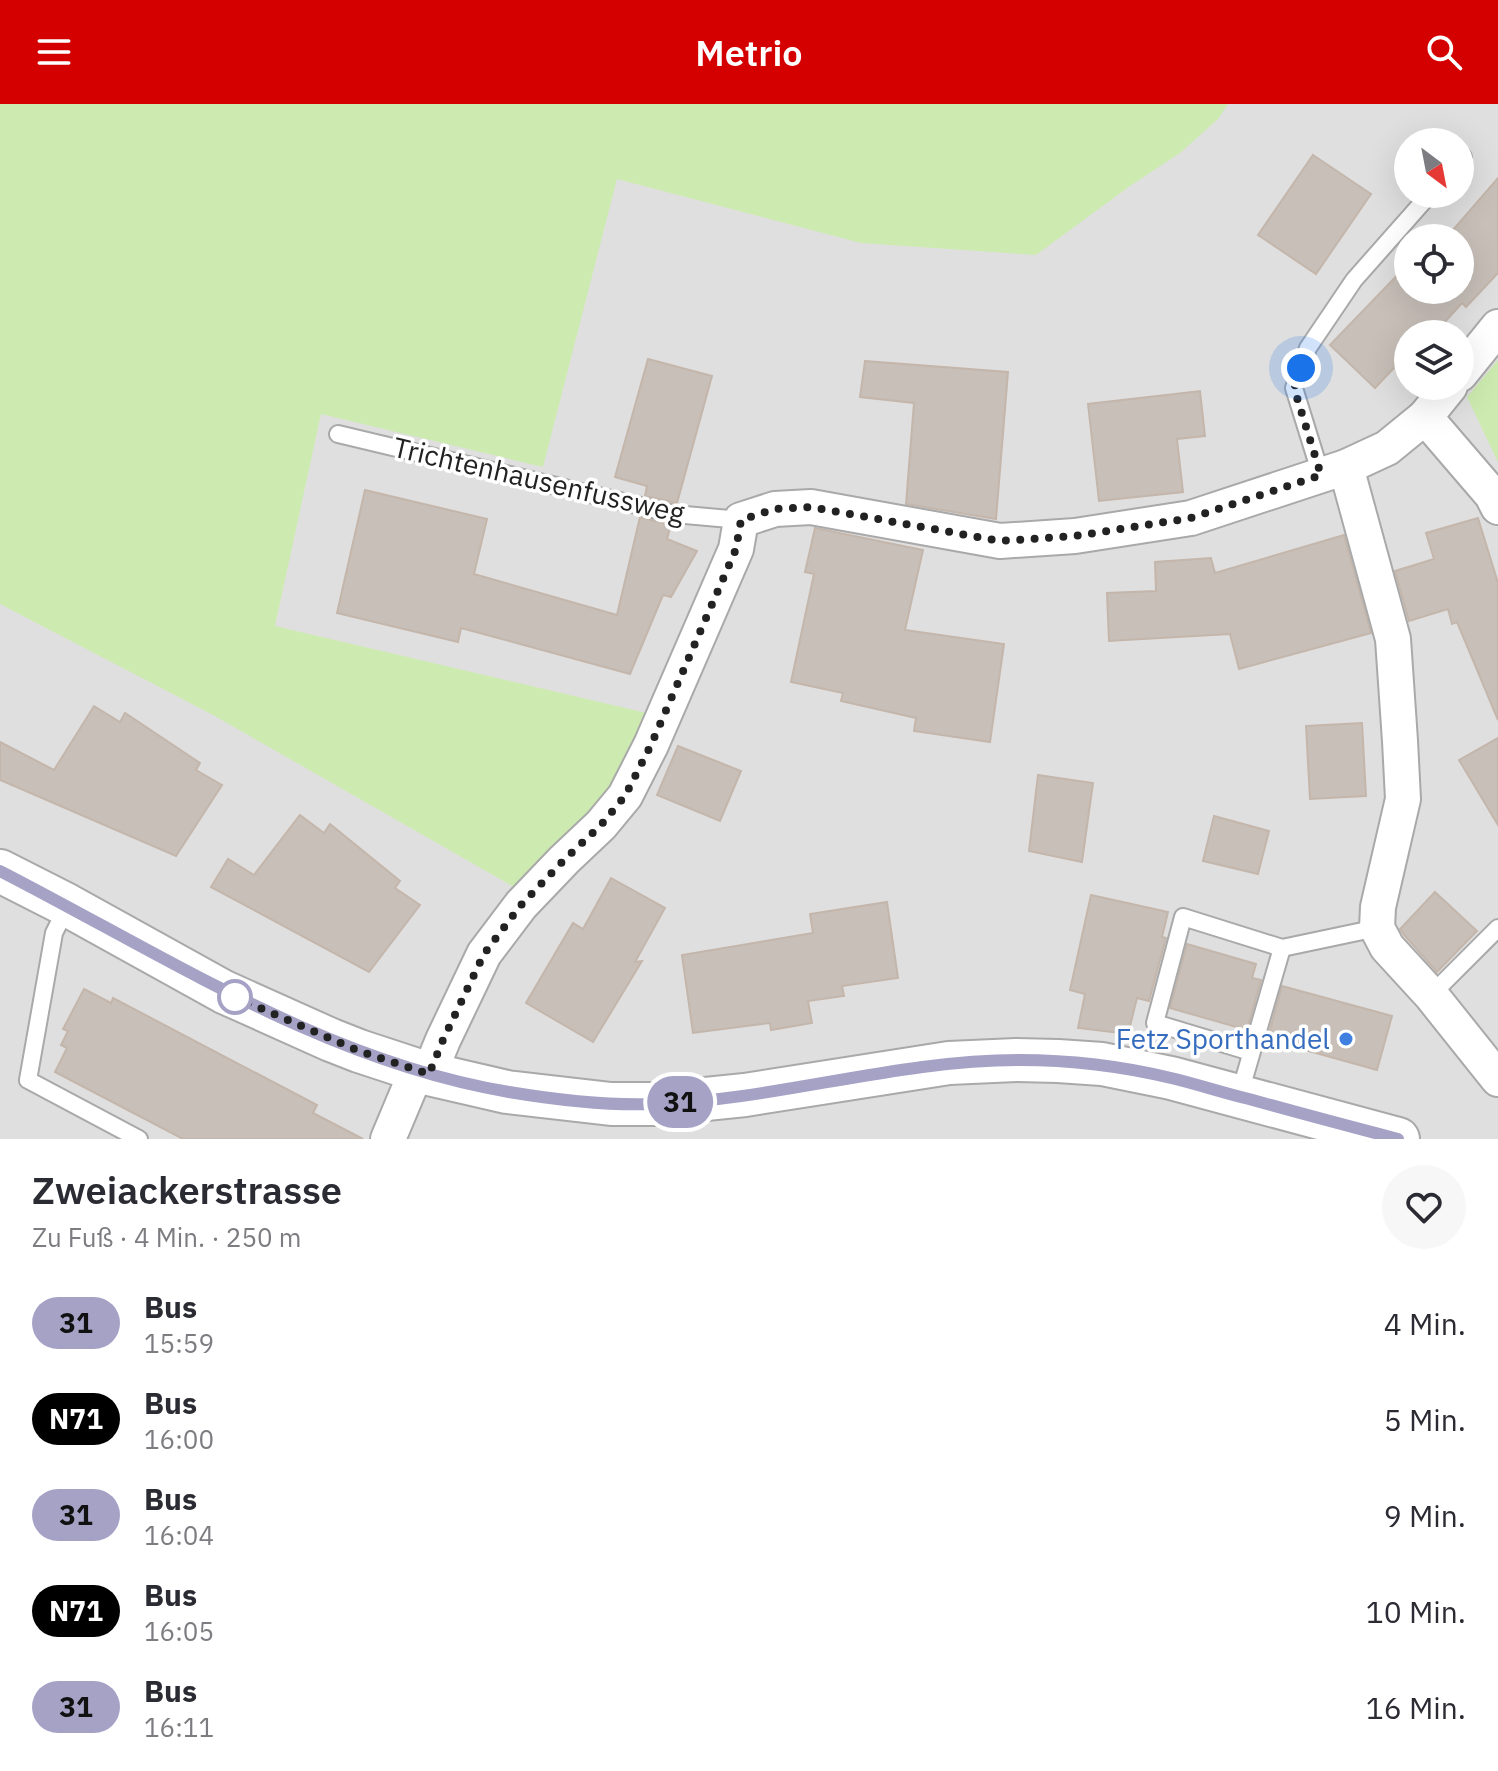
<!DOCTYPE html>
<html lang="de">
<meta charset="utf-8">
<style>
body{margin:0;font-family:"IBM Plex Sans",sans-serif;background:#f7f7f7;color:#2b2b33;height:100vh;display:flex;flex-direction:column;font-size:30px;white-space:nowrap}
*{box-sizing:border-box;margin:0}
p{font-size:26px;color:#7c7c81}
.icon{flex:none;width:44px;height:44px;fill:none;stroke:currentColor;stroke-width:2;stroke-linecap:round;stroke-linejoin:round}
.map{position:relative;height:1035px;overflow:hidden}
.details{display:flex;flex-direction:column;background:#fff;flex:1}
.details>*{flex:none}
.badge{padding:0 16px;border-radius:26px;font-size:28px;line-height:52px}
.needle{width:52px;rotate:148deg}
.buttons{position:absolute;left:1394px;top:24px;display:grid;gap:16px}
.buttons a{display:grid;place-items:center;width:80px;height:80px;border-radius:50%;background:#fff;box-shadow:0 8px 32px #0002;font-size:40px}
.you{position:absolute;width:40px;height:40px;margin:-20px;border:6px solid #fff;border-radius:50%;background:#1a73e8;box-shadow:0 0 0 12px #1a73e833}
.map>.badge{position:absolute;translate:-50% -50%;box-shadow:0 0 0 4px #fff}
.round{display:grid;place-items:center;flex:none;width:84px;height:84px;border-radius:42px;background:#f7f7f7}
.head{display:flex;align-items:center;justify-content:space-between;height:136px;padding:0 32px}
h1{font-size:38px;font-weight:600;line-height:60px}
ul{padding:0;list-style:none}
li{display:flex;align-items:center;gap:24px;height:96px;padding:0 32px}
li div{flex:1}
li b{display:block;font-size:30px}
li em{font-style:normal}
li .badge{min-width:88px;font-weight:700;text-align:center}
header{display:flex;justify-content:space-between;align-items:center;height:104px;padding:0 32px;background:#d40000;color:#fff;font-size:36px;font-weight:600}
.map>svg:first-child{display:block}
.residential{fill:#e0dfdf;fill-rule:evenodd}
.grass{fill:#cdebb0}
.building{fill:#c7bfb8;stroke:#c4b6ab;stroke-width:2}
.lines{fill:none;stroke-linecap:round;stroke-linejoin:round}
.service-casing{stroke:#a9a9a9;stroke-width:20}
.minor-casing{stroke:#a9a9a9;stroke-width:38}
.tertiary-casing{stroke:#a9a9a9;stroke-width:46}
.service{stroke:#fff;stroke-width:16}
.minor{stroke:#fff;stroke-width:34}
.tertiary{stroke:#fff;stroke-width:42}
.line-casing{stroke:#fff;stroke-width:18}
.line{stroke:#a5a2c6;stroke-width:12}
.walk{stroke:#222;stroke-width:8;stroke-dasharray:0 14.4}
.stop-dot{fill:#fff;stroke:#a5a2c6;stroke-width:4}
.shop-dot{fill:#3f7fe0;stroke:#fff;stroke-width:3}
.labels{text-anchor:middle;stroke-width:7;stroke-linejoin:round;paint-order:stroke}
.street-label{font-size:28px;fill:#222;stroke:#fff}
.shop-label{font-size:28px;fill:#366cbe;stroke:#fff;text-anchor:end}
</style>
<header><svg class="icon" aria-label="menu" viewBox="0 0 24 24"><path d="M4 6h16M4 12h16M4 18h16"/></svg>Metrio<svg class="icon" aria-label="search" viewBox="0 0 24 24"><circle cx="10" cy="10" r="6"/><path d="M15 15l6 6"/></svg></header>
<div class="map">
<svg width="1498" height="1035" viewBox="0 0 1498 1035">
<rect width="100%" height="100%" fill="#f2efe9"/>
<path class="residential" d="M 0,0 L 1498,0 L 1498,1035 L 0,1035 ZM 1408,38 L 1460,38 L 1460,90 L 1408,90 ZM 1408,134 L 1460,134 L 1460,186 L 1408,186 ZM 1408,230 L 1460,230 L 1460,282 L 1408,282 Z"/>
<g class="grass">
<path d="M 0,0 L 1228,0 L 1218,15 L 1180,49 L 1130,82 L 1036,151 L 861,139 L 617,75 L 543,363 L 321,310 L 275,522 L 655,611 L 616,685 L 519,786 L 213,611 L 0,500 Z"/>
<path d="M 1498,256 L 1498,358 L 1467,293 Z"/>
</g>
<g class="building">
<path d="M 1313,51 L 1371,90 L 1316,170 L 1258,131 Z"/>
<path d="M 1498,74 L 1498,169 L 1466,203 L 1462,199 L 1434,230 L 1408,230 L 1408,249 L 1375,284 L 1330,241 L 1408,160 L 1408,186 L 1460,186 L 1460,134 L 1446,134 Z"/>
<path d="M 648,255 L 712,272 L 677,399 L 645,392 L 647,382 L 615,373 Z"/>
<path d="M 865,257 L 1008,268 L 996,415 L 906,400 L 914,299 L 860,293 Z"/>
<path d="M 1200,287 L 1205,332 L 1177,335 L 1183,388 L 1099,397 L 1088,300 Z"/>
<path d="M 365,386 L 487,415 L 474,470 L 617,511 L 640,413 L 671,421 L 667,435 L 697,447 L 671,493 L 663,491 L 630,570 L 461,524 L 458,538 L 337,509 Z"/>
<path d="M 1478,414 L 1498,479 L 1498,616 L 1457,518 L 1452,520 L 1448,505 L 1409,517 L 1395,467 L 1434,455 L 1426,429 Z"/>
<path d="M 815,424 L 923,446 L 905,526 L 1004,540 L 990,638 L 914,627 L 916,614 L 841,597 L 843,589 L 791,578 L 814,470 L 805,468 Z"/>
<path d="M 1344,431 L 1371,529 L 1239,565 L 1230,530 L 1109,537 L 1107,489 L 1156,487 L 1155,458 L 1211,454 L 1215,469 Z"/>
<path d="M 94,602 L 120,618 L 125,609 L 200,659 L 196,666 L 222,681 L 176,752 L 0,676 L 0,638 L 54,666 Z"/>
<path d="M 1362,619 L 1366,692 L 1310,695 L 1306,622 Z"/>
<path d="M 1498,634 L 1498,721 L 1459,656 Z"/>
<path d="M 678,642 L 741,667 L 720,717 L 657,691 Z"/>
<path d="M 1038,671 L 1093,679 L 1082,758 L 1029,747 Z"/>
<path d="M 300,711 L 324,729 L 330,720 L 400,777 L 395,784 L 420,801 L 369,868 L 211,783 L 228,755 L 254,771 Z"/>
<path d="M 1214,712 L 1269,727 L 1258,770 L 1203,757 Z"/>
<path d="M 611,774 L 665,804 L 635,858 L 642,857 L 593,938 L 526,899 L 573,819 L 583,825 Z"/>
<path d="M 1435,788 L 1477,827 L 1437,868 L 1404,831 L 1400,825 Z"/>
<path d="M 1091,791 L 1168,808 L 1162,833 L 1166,834 L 1149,897 L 1137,894 L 1128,930 L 1078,924 L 1085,890 L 1070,886 Z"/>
<path d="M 887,798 L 898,874 L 842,882 L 844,892 L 808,897 L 812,919 L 771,926 L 770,919 L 693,929 L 682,851 L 813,829 L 810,810 Z"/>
<path d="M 1187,840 L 1256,860 L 1252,874 L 1261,876 L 1247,926 L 1170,904 Z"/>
<path d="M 1282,882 L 1392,912 L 1377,966 L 1287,941 L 1287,938 L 1268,933 Z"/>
<path d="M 84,885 L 111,899 L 113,894 L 317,1001 L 313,1009 L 363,1035 L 183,1035 L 55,968 L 67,944 L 61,941 L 68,927 L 63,925 Z"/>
</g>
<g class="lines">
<defs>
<g id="service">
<path d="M 1460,56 L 1463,53"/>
<path d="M 338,330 L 674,410 L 741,416"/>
<path d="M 1321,371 L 1294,284 L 1308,244 L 1354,176 L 1430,90"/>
<path d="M 67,803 L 54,829 L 28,976 L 139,1035"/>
<path d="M 1431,891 L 1498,824"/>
<path d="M 1251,948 L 1155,919 L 1183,813 L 1282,844 L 1377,824"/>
<path d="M 1239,992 L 1282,844"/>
</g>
<g id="minor">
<path d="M 1460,270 L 1498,223"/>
<path d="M 1425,313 L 1492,391 L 1498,403"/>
<path d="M 1346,363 L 1393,535 L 1400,637 L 1403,695 L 1378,803 L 1377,824 L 1387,843 L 1431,891 L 1498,975"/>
<path d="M 429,970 L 443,936 L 484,850 L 521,801 L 564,756 L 601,721 L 625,692 L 651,641 L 736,445 L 741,416 L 775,405 L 811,403 L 1000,437 L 1075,432 L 1191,414 L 1346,363 L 1387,344 L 1425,313 L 1450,282"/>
<path d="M 388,1035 L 417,966"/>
</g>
<path id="tertiary" d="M 0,767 L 67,801 L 224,888 L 331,936 L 359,947 L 429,970 L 507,988 L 611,1000 L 657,1000 L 745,991 L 949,959 L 1016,956 L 1058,957 L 1102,960 L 1171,974 L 1398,1035"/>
</defs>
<use href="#service" class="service-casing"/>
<use href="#minor" class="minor-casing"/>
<use href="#tertiary" class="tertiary-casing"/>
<use href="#service" class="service"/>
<use href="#minor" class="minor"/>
<use href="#tertiary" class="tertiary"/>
</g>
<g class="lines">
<defs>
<path id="line" d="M 0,767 C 164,851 324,957 509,988 C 557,996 606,1002 655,1000 C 777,996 896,956 1019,956 C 1070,956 1121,962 1171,974 C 1197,980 1223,989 1249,995 C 1299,1009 1348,1022 1398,1035"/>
</defs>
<use href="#line" class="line-casing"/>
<use href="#line" class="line"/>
<path class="walk" d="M 235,893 L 359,947 L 429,970 L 443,936 L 484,850 L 521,801 L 564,756 L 601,721 L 625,692 L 651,641 L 736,445 L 741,416 L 775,405 L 811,403 L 1000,437 L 1075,432 L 1191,414 L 1321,371 L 1294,284 L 1301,264"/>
</g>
<circle class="stop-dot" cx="235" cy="893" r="16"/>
<circle class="shop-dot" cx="1346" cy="935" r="8"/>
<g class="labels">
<g class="street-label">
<text transform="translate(539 376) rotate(13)" y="10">Trichtenhausenfussweg</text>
</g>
<g class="shop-label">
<text x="1330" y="945">Fetz Sporthandel</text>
</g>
</g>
</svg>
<div class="buttons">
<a><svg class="needle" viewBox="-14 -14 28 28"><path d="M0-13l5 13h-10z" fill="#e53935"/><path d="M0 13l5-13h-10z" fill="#7c7c81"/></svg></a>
<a><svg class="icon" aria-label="locate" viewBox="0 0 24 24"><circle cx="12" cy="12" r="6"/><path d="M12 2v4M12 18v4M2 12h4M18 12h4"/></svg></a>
<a><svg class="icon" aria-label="layers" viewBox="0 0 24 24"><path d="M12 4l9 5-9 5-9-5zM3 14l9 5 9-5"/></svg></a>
</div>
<div class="you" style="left:1301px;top:264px"></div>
<b class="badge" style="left:680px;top:998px;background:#a5a2c6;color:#111">31</b>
</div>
<section class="details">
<div class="head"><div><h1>Zweiackerstrasse</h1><p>Zu Fuß · 4 Min. · 250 m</p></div><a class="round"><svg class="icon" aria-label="heart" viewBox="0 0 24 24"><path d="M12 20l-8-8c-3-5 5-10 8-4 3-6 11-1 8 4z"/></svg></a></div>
<ul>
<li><span class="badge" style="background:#a5a2c6;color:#111">31</span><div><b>Bus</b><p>15:59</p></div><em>4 Min.</em></li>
<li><span class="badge" style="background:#000;color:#fff">N71</span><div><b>Bus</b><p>16:00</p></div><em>5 Min.</em></li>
<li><span class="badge" style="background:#a5a2c6;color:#111">31</span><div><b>Bus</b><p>16:04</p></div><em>9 Min.</em></li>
<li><span class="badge" style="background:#000;color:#fff">N71</span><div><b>Bus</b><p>16:05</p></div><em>10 Min.</em></li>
<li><span class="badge" style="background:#a5a2c6;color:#111">31</span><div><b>Bus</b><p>16:11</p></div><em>16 Min.</em></li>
</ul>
</section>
